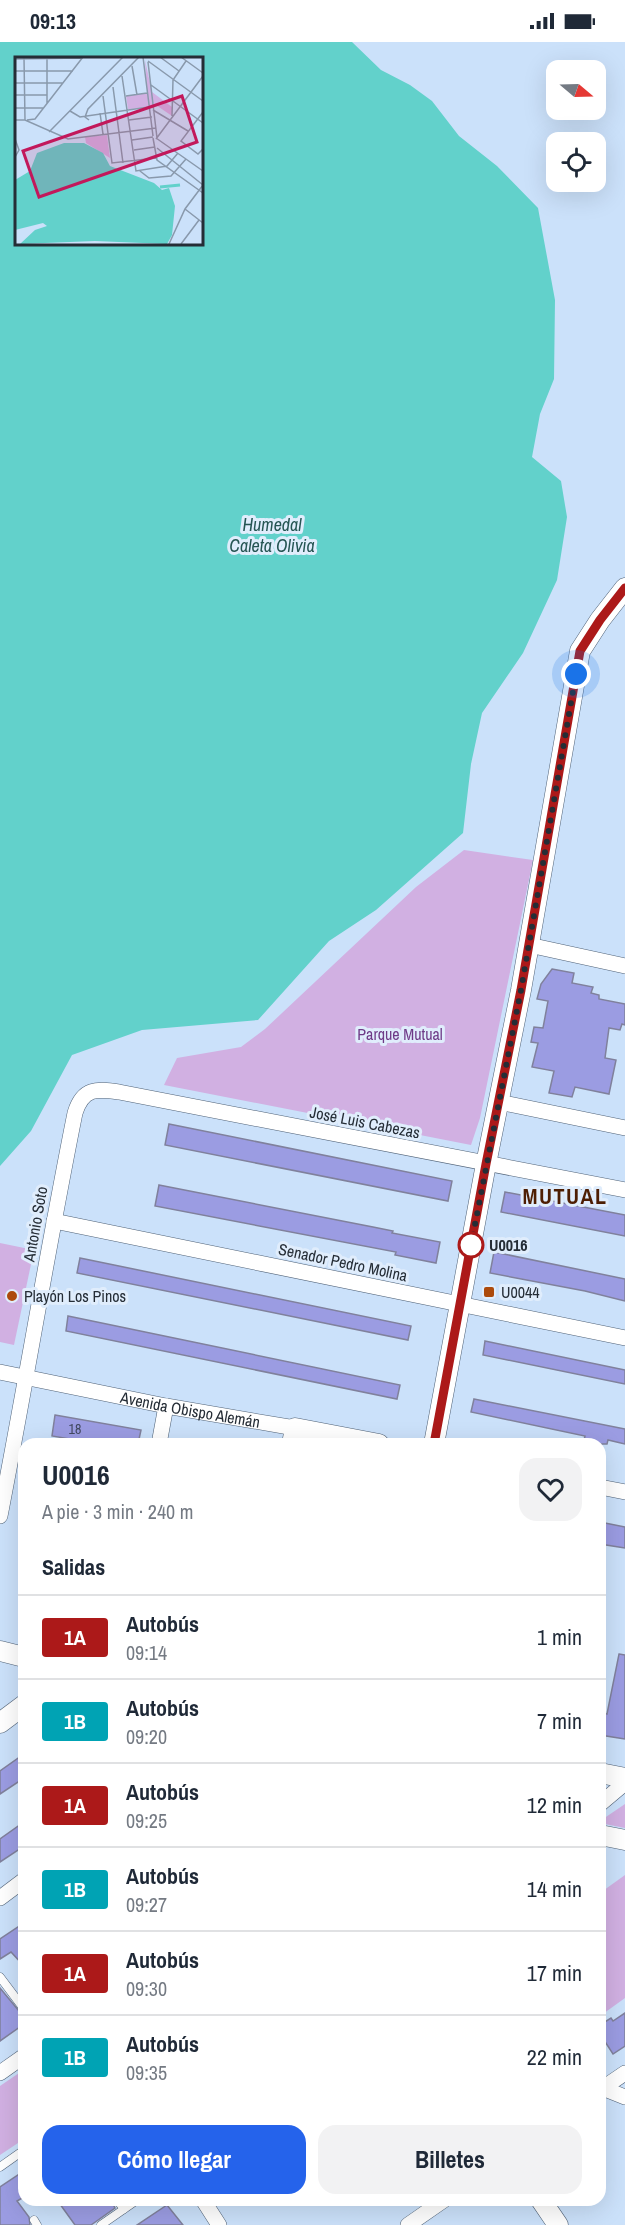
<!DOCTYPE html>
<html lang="es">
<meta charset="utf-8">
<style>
body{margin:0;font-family:"Archivo Narrow",sans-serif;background:#f2f2f3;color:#1f2937;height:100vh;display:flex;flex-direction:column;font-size:22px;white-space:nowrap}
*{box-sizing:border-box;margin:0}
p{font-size:20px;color:#747a83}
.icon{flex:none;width:33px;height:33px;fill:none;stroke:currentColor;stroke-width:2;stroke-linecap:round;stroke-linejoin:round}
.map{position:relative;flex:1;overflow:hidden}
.sheet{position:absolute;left:18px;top:1396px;width:588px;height:768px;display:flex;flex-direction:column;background:#fff;border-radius:18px;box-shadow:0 6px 24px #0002}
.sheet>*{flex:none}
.badge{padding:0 12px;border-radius:4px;font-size:21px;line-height:39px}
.needle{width:39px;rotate:109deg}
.controls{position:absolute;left:546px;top:18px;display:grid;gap:12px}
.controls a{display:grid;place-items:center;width:60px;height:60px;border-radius:12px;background:#fff;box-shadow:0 6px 24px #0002;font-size:30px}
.you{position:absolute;width:30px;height:30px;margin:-15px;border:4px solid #fff;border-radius:50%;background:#1a73e8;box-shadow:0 0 0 9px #1a73e833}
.map>.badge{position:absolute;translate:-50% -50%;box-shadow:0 0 0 3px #fff}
h2{padding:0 24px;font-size:22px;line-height:54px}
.round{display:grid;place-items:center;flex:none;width:63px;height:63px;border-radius:18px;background:#f2f2f3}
.headline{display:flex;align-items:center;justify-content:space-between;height:102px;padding:0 24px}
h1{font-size:28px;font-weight:700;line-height:45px}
.primary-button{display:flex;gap:12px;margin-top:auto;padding:12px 24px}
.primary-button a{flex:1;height:69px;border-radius:18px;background:#2563eb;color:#fff;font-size:24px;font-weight:700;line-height:69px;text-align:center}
.primary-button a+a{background:#f2f2f3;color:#1f2937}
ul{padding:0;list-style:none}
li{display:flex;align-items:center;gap:18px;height:84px;padding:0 24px;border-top:2px solid #e0e1e3}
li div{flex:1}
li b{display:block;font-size:22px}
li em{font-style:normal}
li .badge{min-width:66px;font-weight:700;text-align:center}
.status{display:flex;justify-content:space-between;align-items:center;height:42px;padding:0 30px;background:#fff;direction:ltr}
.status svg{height:16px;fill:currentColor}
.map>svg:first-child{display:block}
.green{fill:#d1b0e2}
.water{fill:#62d1cb;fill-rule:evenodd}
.building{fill:#9b9ce2;stroke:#80819c;stroke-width:1.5}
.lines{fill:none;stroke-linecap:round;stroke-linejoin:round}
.service-casing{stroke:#506277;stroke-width:9}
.minor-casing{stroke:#506277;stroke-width:16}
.tertiary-casing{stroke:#506277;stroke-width:21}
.service{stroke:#fff;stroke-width:8}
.minor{stroke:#fff;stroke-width:15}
.tertiary{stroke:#fff;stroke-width:20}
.line-casing{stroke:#fff;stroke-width:14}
.line{stroke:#ac1919;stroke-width:9}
.walk{stroke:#252d36;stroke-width:6;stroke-dasharray:0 10.8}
.stop-dot{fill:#fff;stroke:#ac1919;stroke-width:3}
.poi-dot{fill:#ac4a0c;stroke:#e0edfc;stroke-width:2}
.labels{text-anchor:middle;stroke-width:6;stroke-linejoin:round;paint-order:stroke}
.number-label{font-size:14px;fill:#424961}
.park-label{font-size:16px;fill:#6e3a87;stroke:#e0edfc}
.street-label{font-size:16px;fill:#252d36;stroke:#e0edfc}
.stop-label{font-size:16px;font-weight:bold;fill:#252d36;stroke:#e0edfc;text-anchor:start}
.poi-label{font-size:16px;fill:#252d36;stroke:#e0edfc;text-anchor:start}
.water-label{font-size:18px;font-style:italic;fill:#255553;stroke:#e0edfc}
.district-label{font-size:22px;font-weight:bold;letter-spacing:1.5px;fill:#4d1e03;stroke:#e0edfc}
.inset-river{fill:none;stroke:#62d1cb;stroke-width:3}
.inset-road{fill:none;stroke:#8999ac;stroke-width:1.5}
.view{fill:#c2185b;fill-opacity:0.15;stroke:#c2185b;stroke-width:3}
.inset-edge{fill:none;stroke:#252d36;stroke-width:3}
</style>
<div class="status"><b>09:13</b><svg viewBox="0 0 49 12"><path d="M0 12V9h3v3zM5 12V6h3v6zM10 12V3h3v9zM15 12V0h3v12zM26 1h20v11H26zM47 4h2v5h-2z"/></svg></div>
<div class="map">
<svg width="625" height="2183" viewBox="0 0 625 2183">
<rect width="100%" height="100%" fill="#cbe1fa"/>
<g class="green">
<path d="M 464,808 L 533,818 L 480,1076 L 471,1103 L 164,1043 L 177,1016 L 241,1005 L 265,987 L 416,845 Z"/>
<path d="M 0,1201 L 34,1208 L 14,1303 L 0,1300 Z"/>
<path d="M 625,1762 L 625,1786 L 600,1781 L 600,1779 Z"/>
<path d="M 625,1833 L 625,1956 L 600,1974 L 600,1851 Z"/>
<path d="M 22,2029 L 24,2032 L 24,2097 L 0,2113 L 0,2044 Z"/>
</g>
<path class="water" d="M 0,0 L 352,0 L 381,28 L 410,43 L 432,59 L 459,94 L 497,124 L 538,166 L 555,258 L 554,337 L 540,372 L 532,415 L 561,439 L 567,475 L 557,538 L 523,611 L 482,671 L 471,722 L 463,791 L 376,868 L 329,899 L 258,978 L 142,988 L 72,1013 L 31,1089 L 0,1124 ZM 16,16 L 201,16 L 201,201 L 16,201 Z"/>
<g class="building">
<path d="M 552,927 L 574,931 L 572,941 L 593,945 L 591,951 L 599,953 L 599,957 L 625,962 L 625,983 L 622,982 L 620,988 L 609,986 L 605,1016 L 616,1018 L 609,1052 L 575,1045 L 572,1055 L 549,1051 L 554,1029 L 532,1025 L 538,1001 L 531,1000 L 534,985 L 543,986 L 548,959 L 537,957 L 541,942 Z"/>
<path d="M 169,1082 L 452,1139 L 448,1159 L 165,1103 Z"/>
<path d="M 159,1143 L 373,1185 L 393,1189 L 392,1191 L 440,1200 L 436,1221 L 395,1213 L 396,1210 L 155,1164 Z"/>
<path d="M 505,1150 L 625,1173 L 625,1194 L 501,1170 Z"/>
<path d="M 494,1210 L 625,1237 L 625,1259 L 585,1249 L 490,1231 Z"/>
<path d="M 80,1216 L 411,1284 L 408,1298 L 77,1231 Z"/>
<path d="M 68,1274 L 400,1343 L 397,1357 L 66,1289 Z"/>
<path d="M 485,1299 L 625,1328 L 625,1342 L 483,1313 Z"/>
<path d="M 474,1357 L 625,1387 L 625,1402 L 608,1398 L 607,1402 L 583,1402 L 585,1394 L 471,1370 Z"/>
<path d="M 55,1373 L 141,1388 L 138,1402 L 99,1402 L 52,1394 Z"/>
<path d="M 600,1480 L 625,1485 L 625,1506 L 600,1502 Z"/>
<path d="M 619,1612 L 625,1613 L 625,1697 L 600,1693 L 600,1670 L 607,1672 Z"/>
<path d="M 24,1712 L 24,1736 L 0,1752 L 0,1729 Z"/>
<path d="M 24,1780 L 24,1804 L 0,1820 L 0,1797 Z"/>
<path d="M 24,1881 L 24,1924 L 11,1910 L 0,1917 L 0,1897 Z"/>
<path d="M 0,1946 L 24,1975 L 24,1982 L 0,1999 Z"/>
<path d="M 625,1971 L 625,2004 L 613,2012 L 600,1992 L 600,1983 L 611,1976 L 613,1979 Z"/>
<path d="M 24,2129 L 24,2155 L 17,2159 L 29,2175 L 30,2183 L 0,2183 L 0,2145 Z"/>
<path d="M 57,2158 L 111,2158 L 115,2166 L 91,2183 L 75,2183 Z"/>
<path d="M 167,2163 L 183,2183 L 137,2183 Z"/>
</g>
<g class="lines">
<defs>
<g id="service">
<path d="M 0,1935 L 24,1967"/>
<path d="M 0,2125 L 24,2108"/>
<path d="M 117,2158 L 124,2167"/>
<path d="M 34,2178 L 37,2183"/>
<path d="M 101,2183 L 137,2158"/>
</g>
<g id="minor">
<path d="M 529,903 L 625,924"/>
<path d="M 499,1060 L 625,1086"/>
<path d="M 54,1179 L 625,1296"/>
<path id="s1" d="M 0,1330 L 166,1364 L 295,1386"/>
<path d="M 159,1402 L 166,1364"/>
<path d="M 600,1445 L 625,1450"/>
<path d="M 0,1474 C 26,1340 48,1205 75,1071 C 83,1045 97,1047 119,1050 L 625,1148"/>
<path d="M 600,1762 L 625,1741"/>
<path d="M 0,1856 L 24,1838"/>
<path d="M 0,2031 L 24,2014"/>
<path d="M 600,2045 L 625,2055"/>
<path d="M 600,2048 L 625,2031"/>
<path d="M 203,2158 L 219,2183"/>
<path d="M 408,2183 L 444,2158"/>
</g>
<g id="tertiary">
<path d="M 292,1402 L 295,1386 L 379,1402"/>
<path d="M 434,1402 L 486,1122 L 521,948 L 580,609 L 600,578 L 625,546"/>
<path d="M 0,1609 L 24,1615"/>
<path d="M 0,1681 L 24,1663"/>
<path d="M 600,1731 L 625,1736"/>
<path d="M 600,1793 L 625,1798"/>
<path d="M 541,2158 L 558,2183"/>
</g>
</defs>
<use href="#service" class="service-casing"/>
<use href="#minor" class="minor-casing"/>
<use href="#tertiary" class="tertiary-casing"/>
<use href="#service" class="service"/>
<use href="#minor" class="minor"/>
<use href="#tertiary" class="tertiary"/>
</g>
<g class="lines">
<defs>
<path id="line" d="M 434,1402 L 486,1122 L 521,948 L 580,609 L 600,578 L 625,546"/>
</defs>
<use href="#line" class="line-casing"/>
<use href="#line" class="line"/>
<path class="walk" d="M 471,1203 L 521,948 L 576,632"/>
</g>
<circle class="stop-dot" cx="471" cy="1203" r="12"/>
<g class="poi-dot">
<rect x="483" y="1244" width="12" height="12" rx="3"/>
<circle cx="12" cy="1254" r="6"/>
</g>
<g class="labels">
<g class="number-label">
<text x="75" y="1392">18</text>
</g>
<g class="park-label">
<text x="400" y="998">Parque Mutual</text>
</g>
<g class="street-label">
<text transform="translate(365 1080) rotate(11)" y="6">José Luis Cabezas</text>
<text transform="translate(35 1182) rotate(-80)" y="6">Antonio Soto</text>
<text transform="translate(343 1220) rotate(12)" y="6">Senador Pedro Molina</text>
<text dy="6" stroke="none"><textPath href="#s1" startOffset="194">Avenida Obispo Alemán</textPath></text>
</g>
<g class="stop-label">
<text x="489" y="1209">U0016</text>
</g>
<g class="poi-label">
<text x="501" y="1256">U0044</text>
<text x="24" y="1260">Playón Los Pinos</text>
</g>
<g class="water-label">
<text x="272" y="489">Humedal<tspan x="272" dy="21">Caleta Olivia</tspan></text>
</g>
<g class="district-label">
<text x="565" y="1162">MUTUAL</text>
</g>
</g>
<g transform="translate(15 15)">
<rect width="188" height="188" fill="#cbe1fa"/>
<path d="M 130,3 L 137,35 L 157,50 L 157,59 L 138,46 L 138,51 L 113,52 L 111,39 L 132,36 ZM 92,78 L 95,101 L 71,86 L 70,80 Z" fill="#d1b0e2"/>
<path d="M 49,86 L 69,86 L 88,96 L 95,109 L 139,126 L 147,133 L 154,131 L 160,149 L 157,178 L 152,187 L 80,184 L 5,187 L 20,173 L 32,169 L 28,166 L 0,173 L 0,123 L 15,114 L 22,96 Z" fill="#62d1cb"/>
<path class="inset-river" d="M 145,130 L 165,128"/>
<path class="inset-road" d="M 128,0 L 138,79M 145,0 L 164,14M 166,0 L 188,16M 9,1 L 10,63M 32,1 L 32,46M 0,2 L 67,1M 133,4 L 188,44M 133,5 L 142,81M 117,9 L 122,38M 0,14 L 58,14M 107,19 L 121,114 L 152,109 L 163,96M 0,26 L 48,26M 136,28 L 188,66M 98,30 L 108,106M 0,38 L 32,38M 88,39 L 97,106 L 141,101M 111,39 L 132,36M 0,51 L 28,51M 138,53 L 173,74M 55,54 L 65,60 L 134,50M 188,55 L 166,84 L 183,97 L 188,92M 85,56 L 88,77M 157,59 L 158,23 L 171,4M 0,63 L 10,63 L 53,82 L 141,71M 12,63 L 20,62 L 68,0M 74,63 L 70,60 L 73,52 L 124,0M 114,63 L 137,60M 34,75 L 108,0M 138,81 L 142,103 L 188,136M 141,81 L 188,114M 0,82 L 4,93 L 0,100M 141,82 L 188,19M 117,83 L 138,80M 142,91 L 188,128M 119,93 L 140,90M 125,114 L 134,121 L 156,119 L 171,102M 170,152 L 188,166M 154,187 L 170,152 L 188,128M 166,187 L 184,163"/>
<path class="view" d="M 167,39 L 182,85 L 24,140 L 8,94 Z"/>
<rect width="188" height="188" class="inset-edge"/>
</g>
</svg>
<div class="controls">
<a><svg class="needle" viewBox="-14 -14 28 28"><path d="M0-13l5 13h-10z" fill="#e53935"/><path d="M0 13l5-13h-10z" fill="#747a83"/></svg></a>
<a><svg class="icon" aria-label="locate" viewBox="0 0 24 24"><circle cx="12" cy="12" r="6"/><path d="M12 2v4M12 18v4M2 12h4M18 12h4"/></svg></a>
</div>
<div class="you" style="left:576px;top:632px"></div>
<section class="sheet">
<div class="headline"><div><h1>U0016</h1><p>A pie · 3 min · 240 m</p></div><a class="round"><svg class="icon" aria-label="heart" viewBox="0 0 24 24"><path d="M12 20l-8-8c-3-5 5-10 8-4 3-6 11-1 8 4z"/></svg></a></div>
<h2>Salidas</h2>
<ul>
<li><span class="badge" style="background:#ac1919;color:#fff">1A</span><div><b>Autobús</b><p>09:14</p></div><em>1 min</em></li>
<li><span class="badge" style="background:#00a3b4;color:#fff">1B</span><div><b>Autobús</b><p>09:20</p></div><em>7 min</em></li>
<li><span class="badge" style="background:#ac1919;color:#fff">1A</span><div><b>Autobús</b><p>09:25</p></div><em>12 min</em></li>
<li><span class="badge" style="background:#00a3b4;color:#fff">1B</span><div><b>Autobús</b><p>09:27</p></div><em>14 min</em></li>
<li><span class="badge" style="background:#ac1919;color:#fff">1A</span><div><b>Autobús</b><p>09:30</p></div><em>17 min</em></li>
<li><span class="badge" style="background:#00a3b4;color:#fff">1B</span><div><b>Autobús</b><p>09:35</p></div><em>22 min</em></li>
</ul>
<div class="primary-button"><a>Cómo llegar</a><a>Billetes</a></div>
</section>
</div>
